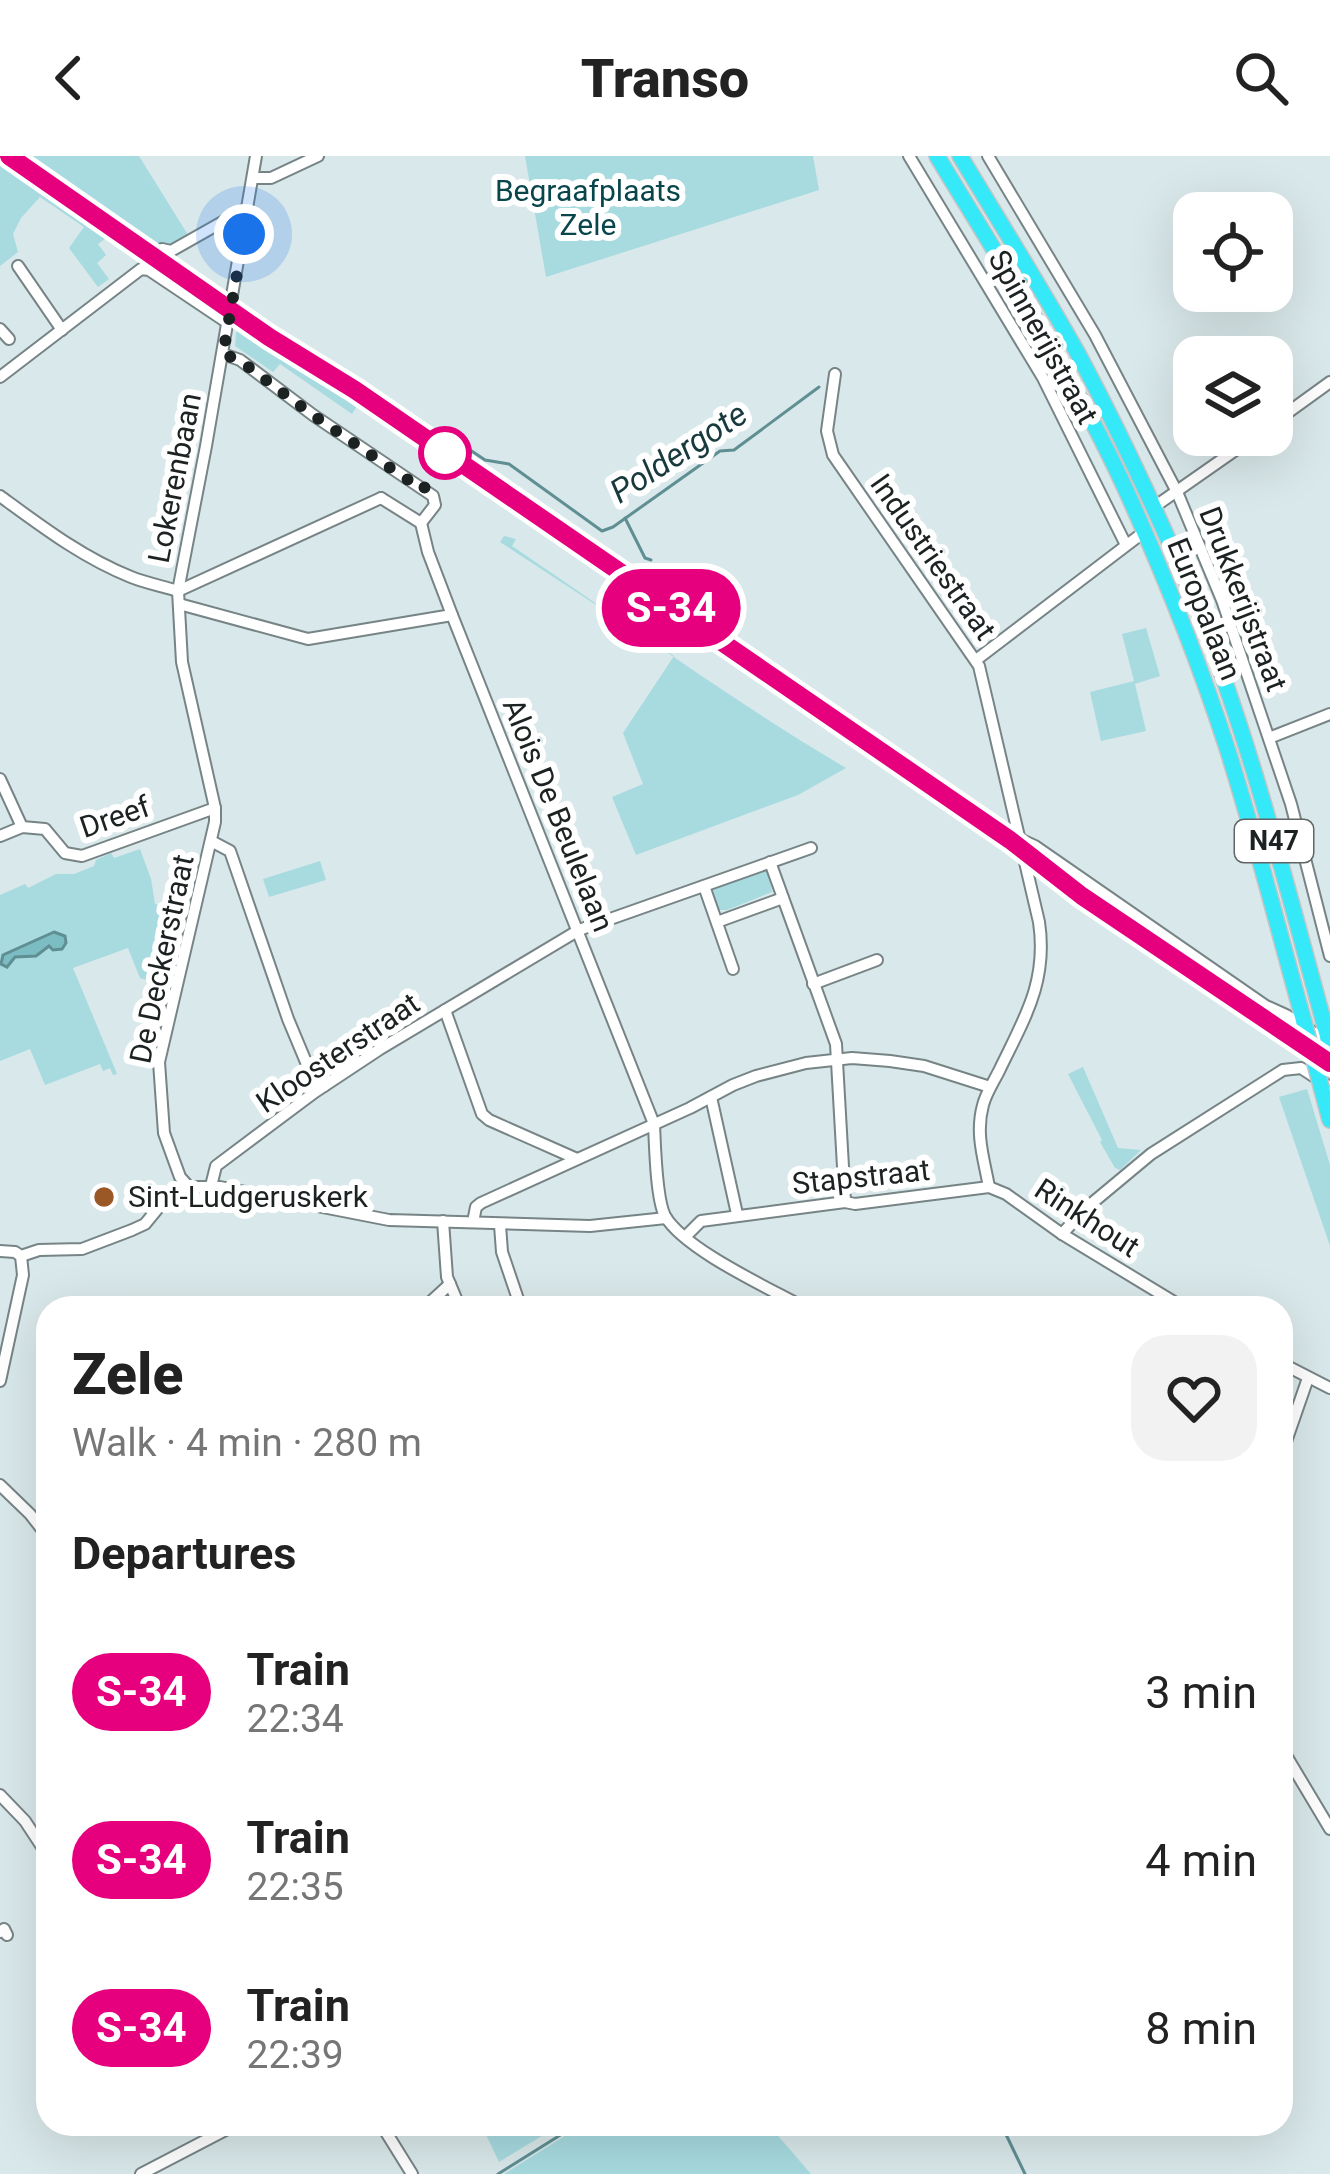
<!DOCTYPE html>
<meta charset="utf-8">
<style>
body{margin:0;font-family:Roboto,sans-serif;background:#f2f2f2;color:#222;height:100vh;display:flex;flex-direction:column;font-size:45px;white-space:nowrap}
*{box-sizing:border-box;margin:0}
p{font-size:39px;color:#767676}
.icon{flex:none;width:66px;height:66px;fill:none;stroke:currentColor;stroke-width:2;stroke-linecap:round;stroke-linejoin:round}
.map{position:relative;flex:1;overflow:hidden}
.panel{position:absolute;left:36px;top:1140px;width:1257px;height:840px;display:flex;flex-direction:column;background:#fff;border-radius:36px;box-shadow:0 12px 48px #0002}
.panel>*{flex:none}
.badge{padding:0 24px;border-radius:39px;font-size:42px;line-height:78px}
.buttons{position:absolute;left:1173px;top:36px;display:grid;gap:24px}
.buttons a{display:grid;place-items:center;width:120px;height:120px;border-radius:24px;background:#fff;box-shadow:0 12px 48px #0002;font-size:60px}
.you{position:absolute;width:60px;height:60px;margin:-30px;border:9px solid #fff;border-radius:50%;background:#1a73e8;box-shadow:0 0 0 18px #1a73e833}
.map>.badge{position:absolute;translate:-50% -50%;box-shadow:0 0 0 6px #fff}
h2{padding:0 36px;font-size:45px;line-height:108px}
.round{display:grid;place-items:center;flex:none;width:126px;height:126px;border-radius:36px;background:#f2f2f2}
.overview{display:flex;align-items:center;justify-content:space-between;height:204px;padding:0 36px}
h1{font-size:57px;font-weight:800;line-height:90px}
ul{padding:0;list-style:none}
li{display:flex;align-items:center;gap:36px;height:168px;padding:0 36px}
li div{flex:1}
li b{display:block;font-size:45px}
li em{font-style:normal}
li .badge{min-width:132px;font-weight:700;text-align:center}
header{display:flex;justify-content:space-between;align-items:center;height:156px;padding:0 36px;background:#fff;font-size:54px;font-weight:800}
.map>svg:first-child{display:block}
.green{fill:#a7dbe0}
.water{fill:#7cbdc4;stroke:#5f8e93;stroke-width:3}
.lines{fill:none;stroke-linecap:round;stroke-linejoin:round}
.stream{stroke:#5f8e93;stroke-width:3}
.minor-casing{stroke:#778486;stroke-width:14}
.highway-casing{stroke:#c4c5c6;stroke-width:18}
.minor{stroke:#fff;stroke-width:10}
.highway{stroke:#36e9f8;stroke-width:15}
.rail{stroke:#495152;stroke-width:3;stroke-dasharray:6 12;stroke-linecap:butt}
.highway-bridge-casing{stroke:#c4c5c6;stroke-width:18;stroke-linecap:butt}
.highway-bridge{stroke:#36e9f8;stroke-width:15}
.line-casing{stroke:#fff;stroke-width:27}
.line{stroke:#e6007e;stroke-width:18}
.walk{stroke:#1c2122;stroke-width:12;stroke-dasharray:0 21.6}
.stop-dot{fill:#fff;stroke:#e6007e;stroke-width:6}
.poi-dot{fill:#9b5827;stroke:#fff;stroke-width:4.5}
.labels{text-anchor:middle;stroke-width:12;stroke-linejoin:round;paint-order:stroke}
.shield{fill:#fff;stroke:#606464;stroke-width:3}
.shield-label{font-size:27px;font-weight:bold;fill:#1c2122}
.park-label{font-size:30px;fill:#08464c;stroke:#fff}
.street-label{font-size:30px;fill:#1c2122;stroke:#fff}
.poi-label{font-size:30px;fill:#1c2122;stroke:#fff;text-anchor:start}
.water-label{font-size:33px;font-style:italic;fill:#193a3d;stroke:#fff}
</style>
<header><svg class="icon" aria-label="back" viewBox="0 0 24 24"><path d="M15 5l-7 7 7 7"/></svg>Transo<svg class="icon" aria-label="search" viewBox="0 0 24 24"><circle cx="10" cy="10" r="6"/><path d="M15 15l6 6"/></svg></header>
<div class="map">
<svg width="1330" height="2018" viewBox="0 0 1330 2018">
<rect width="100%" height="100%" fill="#d9e8ea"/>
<g class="green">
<path d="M 30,0 L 139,0 L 188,79 L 165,92 Z"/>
<path d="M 525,0 L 813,0 L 819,34 L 546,121 Z"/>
<path d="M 0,5 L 109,80 L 98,88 L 106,99 L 97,107 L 109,123 L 98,131 L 69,92 L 84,71 L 40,41 L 21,62 L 13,78 L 18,96 L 0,110 Z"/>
<path d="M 240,168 L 357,250 L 352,258 L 280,208 L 273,216 L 235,190 L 236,177 Z"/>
<path d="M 504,380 L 516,383 L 512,390 C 623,465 731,544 846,612 L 798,639 L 636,699 L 612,641 L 643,628 L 623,577 L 674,500 L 500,386 Z"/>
<path d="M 1146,472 L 1160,520 L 1135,528 L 1146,575 L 1101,585 L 1090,536 L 1134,525 L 1122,478 Z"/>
<path d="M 140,693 L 151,723 L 155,748 L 186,756 L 167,830 L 140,822 L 128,792 L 73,812 L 117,918 L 113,919 L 110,912 L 103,915 L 100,908 L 45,929 L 30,893 L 0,905 L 0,739 L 25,728 L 28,732 L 56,718 L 74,718 L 94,710 L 96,704 L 111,697 L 114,702 Z"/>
<path d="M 320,705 L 326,724 L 269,741 L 263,723 Z"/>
<path d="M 764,714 L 768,717 L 772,736 L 727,754 L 718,754 L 711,739 L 712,733 Z"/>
<path d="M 1083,911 L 1118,992 L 1141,994 L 1120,1014 L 1115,1012 L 1100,986 L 1102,984 L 1068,918 Z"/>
<path d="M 1307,933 L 1330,1009 L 1330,1090 L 1279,941 Z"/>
<path d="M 481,1968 L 540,1968 L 545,1978 L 499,2006 Z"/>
<path d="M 584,1968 L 768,1968 L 811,2018 L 504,2018 Z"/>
</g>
<path class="water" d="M 54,776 L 65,780 L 66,787 L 62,793 L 53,794 L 49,790 L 36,800 L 15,801 L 7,811 L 1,808 L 3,799 Z"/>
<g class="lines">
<g class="stream">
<path d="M 442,275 L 485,304 L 509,308 L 602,375 L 613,371 L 720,295 L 734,294 L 819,231"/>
<path d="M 625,362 L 645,402 L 651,404"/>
<path d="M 1001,1968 L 1025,2018"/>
<path d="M 498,2018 L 578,1968"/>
</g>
<defs>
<g id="minor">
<path d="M 909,0 L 1043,222 L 1126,389"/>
<path d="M 988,0 L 1095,179 L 1177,336 L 1222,444 L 1291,648 L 1330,800"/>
<path d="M 253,22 L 271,22 L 318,0"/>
<path d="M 162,93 L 171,95 L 247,52"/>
<path d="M 18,110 L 62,174"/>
<path d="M 0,173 L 9,183"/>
<path d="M 223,198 L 240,204 L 313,259 L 433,340 L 435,349 L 421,367"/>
<path d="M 835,218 L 827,275 L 833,299 L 979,510 L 1039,766 C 1048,826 1024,863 999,915 C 993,927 986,937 983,949 C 975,978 984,1003 989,1031"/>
<path d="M 0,221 L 141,113 L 149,114 L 228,167"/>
<path d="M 1272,268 L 1330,226"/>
<path d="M 0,340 C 41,370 83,402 131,421 C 146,427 162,430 178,435"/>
<path d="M 381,342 L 421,367"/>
<path d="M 1154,351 L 1257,279"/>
<path d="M 421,367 L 428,396 L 452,459 L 654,968 C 655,989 656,1043 665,1060 C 685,1094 769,1132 805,1152"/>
<path d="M 178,435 L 381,342"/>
<path d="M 179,448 L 308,483 L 452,459"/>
<path d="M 976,504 L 1144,376"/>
<path d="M 1269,582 L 1330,558"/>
<path d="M 0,623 L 22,671"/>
<path d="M 0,680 L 22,671 L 45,673 L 65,697 L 82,700 L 215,652"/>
<path d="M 1022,684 L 1035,690 L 1266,850 L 1286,859 L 1327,885"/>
<path d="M 211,685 L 230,695 L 288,863 L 311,918 L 324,930"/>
<path d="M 770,706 L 836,888 L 845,1046"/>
<path d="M 704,730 L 733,813"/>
<path d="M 717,766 L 783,742"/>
<path d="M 813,828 L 877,804"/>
<path d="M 445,854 L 482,958 L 489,964 L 577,1003"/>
<path d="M 711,941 L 737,1058"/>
<path d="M 211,1030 L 216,1010 L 315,936 L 380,893 L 579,774 L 811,692"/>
<path d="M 189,1031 L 180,1021 L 164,977 L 159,906 L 215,666 L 215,652 L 182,506 L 178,435 L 206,290 L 256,0"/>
<path d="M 189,1031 L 220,1031 L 389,1064 L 590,1070 L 666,1062"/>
<path d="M 443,1065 L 447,1121 L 460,1152"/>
<path d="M 473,1066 L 476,1051 L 481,1047 L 690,952 L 733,929 L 756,920 L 806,907 L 852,902 L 890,905 L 924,910 L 990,931"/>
<path d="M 500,1069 L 502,1096 L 521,1152"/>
<path d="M 1062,1078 L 1085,1053 L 1151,998 L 1283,914 L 1301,912 L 1330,931"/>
<path d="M 685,1081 L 701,1065 L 845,1046 L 855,1048 L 989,1031 L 1006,1038 L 1062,1078 L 1184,1152"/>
<path d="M 0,1095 L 15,1096 L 21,1100 L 39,1094 L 82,1093 L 132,1074 L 145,1068 L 163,1046 L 189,1031"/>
<path d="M 424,1152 L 450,1128"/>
<path d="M 1281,1207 L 1330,1232"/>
<path d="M 0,1225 L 23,1119 L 21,1100"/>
<path d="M 1281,1300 L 1308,1222"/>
<path d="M 0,1329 L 30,1358 L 48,1381"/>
<path d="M 1281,1591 L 1330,1673"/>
<path d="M 0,1639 L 25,1665 L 48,1700"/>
<path d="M 0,1776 L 4,1773 L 7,1779"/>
<path d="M 381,1968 L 412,2018"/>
<path d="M 141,2018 L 237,1968"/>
</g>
<g id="highway">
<path d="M 937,0 C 1003,109 1072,217 1125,332 C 1164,418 1199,505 1228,595 C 1256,684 1279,776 1304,866"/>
<path d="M 960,0 C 999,65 1040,130 1077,196 C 1119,274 1156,354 1191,436 C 1250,580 1287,732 1328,882"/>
<path d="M 1322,934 L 1330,964"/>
</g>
</defs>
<use href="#minor" class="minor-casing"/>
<use href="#highway" class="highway-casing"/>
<use href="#minor" class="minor"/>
<use href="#highway" class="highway"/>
<path class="rail" d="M 9,0 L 460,314 L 1330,907"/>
<defs>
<g id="highway-bridge">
<path d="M 1304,866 L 1322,934"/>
<path d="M 1328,882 L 1330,890"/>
</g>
</defs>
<use href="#highway-bridge" class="highway-bridge-casing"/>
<use href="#highway-bridge" class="highway-bridge"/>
</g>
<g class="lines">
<defs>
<path id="line" d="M 9,0 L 269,181 L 355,234 L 1010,684 L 1082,740 L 1330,907"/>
</defs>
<use href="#line" class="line-casing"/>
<use href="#line" class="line"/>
<path class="walk" d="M 244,78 L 223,198 L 239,204 L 314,260 L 423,334 L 445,297"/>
</g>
<circle class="stop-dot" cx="445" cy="297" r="24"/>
<circle class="poi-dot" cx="104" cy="1041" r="12"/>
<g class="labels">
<rect class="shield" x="1235" y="664" width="78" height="42" rx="9"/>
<g class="shield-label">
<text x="1274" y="694">N47</text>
</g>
<g class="park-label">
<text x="588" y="45">Begraafplaats<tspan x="588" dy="34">Zele</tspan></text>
</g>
<g class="street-label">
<text transform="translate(1043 181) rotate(61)" y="10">Spinnerijstraat</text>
<text transform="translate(175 322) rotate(-79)" y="10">Lokerenbaan</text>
<text transform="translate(933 401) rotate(55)" y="10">Industriestraat</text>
<text transform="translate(1243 443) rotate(69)" y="10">Drukkerijstraat</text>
<text transform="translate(1204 453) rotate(68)" y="10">Europalaan</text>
<text transform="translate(558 659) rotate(68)" y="10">Alois De Beulelaan</text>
<text transform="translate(115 661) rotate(-19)" y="10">Dreef</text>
<text transform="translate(162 803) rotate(-78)" y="10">De Deckerstraat</text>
<text transform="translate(338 897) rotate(-34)" y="10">Kloosterstraat</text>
<text transform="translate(861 1021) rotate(-6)" y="10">Stapstraat</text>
<text transform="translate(1087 1062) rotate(33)" y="10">Rinkhout</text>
</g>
<g class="poi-label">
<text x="128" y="1051">Sint-Ludgeruskerk</text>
</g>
<g class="water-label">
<text transform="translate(678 296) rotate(-33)" y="12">Poldergote</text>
</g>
</g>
</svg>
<div class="buttons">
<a><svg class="icon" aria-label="locate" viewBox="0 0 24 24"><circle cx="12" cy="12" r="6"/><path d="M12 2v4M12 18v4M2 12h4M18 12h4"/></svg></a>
<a><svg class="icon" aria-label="layers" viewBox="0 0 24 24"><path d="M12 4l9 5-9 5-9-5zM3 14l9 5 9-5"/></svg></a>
</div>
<div class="you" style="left:244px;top:78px"></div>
<b class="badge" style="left:671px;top:452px;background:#e6007e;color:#fff">S-34</b>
<section class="panel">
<div class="overview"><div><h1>Zele</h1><p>Walk · 4 min · 280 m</p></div><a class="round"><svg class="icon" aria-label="heart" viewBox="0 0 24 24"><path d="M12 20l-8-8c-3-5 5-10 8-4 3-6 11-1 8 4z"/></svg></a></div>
<h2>Departures</h2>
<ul>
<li><span class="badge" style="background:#e6007e;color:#fff">S-34</span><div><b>Train</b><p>22:34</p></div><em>3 min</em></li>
<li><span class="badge" style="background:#e6007e;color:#fff">S-34</span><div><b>Train</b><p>22:35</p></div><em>4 min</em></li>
<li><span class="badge" style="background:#e6007e;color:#fff">S-34</span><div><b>Train</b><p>22:39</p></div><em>8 min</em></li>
</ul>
</section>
</div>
